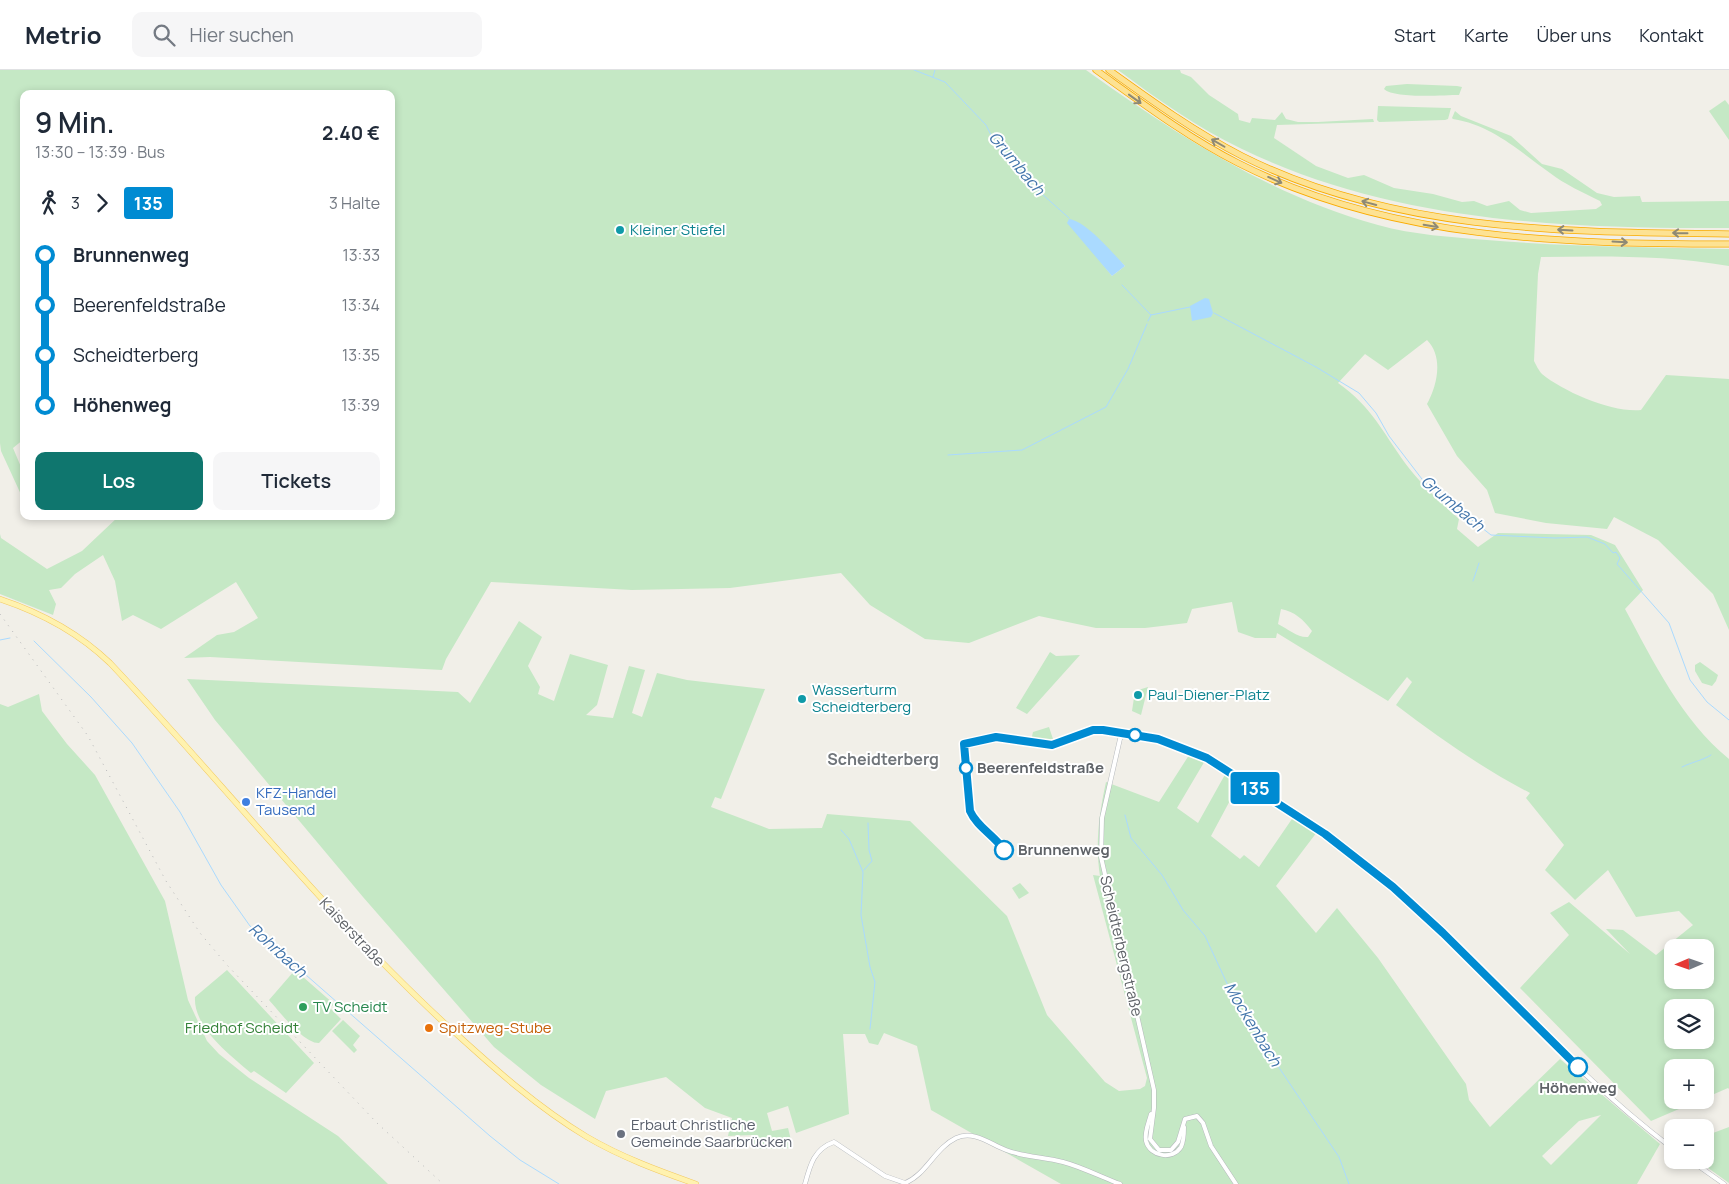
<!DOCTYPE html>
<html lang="de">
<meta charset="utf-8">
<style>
body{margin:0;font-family:Manrope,sans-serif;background:#f6f6f7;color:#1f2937;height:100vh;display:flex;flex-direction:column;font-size:19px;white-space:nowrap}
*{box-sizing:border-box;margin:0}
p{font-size:16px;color:#747a83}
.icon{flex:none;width:28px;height:28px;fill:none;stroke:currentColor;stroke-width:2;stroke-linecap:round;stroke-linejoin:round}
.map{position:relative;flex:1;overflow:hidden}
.sheet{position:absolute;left:20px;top:20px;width:375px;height:430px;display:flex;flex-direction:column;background:#fff;border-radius:10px;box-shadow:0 2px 8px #0003}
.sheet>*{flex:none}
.badge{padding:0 10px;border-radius:4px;font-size:18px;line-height:32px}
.needle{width:32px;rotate:268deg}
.fabs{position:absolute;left:1664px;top:869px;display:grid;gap:10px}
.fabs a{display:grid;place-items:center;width:50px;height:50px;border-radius:10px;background:#fff;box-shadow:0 2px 8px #0003;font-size:25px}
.map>.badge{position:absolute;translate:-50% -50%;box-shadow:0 0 0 2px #fff}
.legs{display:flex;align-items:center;gap:8px;height:55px;padding:0 15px;font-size:16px}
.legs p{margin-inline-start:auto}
.headline{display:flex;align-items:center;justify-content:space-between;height:85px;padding:0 15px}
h1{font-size:28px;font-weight:600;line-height:38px}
.button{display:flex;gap:10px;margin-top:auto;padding:10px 15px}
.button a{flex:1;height:58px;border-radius:10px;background:#0f766e;color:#fff;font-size:20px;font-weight:600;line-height:58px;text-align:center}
.button a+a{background:#f6f6f7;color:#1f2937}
ul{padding:0 15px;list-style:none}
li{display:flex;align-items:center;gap:18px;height:50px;font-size:19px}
li i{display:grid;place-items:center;width:8px;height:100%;margin:0 6px;background:currentColor}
li i::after{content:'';width:12px;height:12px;margin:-6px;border:4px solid;border-radius:50%;background:#fff}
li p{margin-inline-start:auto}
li:first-child i{background:linear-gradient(#0000 50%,currentColor 0)}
li:last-child i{background:linear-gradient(currentColor 50%,#0000 0)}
header{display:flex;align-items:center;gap:30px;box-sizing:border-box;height:70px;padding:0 25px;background:#fff;border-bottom:1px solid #e0e1e3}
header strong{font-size:24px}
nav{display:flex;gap:28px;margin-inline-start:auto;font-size:18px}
.search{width:350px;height:45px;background:#f6f6f7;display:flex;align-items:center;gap:12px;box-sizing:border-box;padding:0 18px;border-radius:10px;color:#747a83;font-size:19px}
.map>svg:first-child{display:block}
.green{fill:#c5e8c5;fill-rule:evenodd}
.water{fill:#aadaff}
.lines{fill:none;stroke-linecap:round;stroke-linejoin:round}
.stream{stroke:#aadaff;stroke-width:1}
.minor-casing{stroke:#b5b8bc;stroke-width:5}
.major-casing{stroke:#f2c960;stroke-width:6}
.highway-casing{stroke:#f9ab00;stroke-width:7}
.minor{stroke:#fff;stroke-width:4}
.major{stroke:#fff2af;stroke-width:5}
.highway{stroke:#fde293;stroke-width:5.5}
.rail{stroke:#b6b7b8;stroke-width:1;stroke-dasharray:1 6;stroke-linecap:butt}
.oneway{stroke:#8e8975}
.line-1-casing{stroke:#fff;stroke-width:11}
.line-1{stroke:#008bd2;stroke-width:8}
.culture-dot{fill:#0f9aa8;stroke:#fff;stroke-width:2}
.stop-1-dot{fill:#fff;stroke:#008bd2;stroke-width:2.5}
.shop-dot{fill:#3f7fe0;stroke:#fff;stroke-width:2}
.leisure-dot{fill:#2e9e5b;stroke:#fff;stroke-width:2}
.food-dot{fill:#e8710a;stroke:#fff;stroke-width:2}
.worship-dot{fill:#6b7280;stroke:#fff;stroke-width:2}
.labels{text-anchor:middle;stroke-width:4;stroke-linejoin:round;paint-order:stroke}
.culture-label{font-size:15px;fill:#0d838f;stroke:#fff;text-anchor:start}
.stop-label{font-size:15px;font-weight:bold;fill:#5f6368;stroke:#fff;text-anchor:start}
.shop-label{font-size:15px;fill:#366cbe;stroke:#fff;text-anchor:start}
.street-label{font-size:15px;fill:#5f6368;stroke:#fff}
.leisure-label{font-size:15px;fill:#27864d;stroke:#fff;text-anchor:start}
.park-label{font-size:15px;fill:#348238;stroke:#fff}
.food-label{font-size:15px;fill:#c56008;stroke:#fff;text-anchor:start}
.worship-label{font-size:15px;fill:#5b616d;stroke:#fff;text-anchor:start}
.water-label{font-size:16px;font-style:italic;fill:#4174aa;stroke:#fff}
.neighbourhood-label{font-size:16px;font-weight:bold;fill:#70757a;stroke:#fff}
</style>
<header>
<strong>Metrio</strong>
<div class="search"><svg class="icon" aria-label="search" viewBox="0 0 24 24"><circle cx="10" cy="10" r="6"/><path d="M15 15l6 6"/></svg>Hier suchen</div>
<nav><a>Start</a><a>Karte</a><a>Über uns</a><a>Kontakt</a></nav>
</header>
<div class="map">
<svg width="1729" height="1114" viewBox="0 0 1729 1114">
<rect width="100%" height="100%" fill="#f1efe8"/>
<g class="green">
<path d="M 0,0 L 1086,0 C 1175,64 1271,126 1378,155 C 1414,165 1451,167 1487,170 C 1568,177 1648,177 1729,179 L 1729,196 C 1667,185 1603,186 1541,187 L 1538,204 L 1534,291 C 1536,295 1539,301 1542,304 C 1564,322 1613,343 1641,340 L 1666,305 L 1729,309 L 1729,560 L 1713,524 L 1658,470 L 1614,447 L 1607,459 L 1546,453 L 1495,443 L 1487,420 L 1457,386 L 1427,334 C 1437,316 1444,287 1427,270 L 1388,300 L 1365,284 L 1338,313 C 1372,337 1382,361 1405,393 C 1421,414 1440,432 1459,449 L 1457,459 L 1478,477 L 1498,463 L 1591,465 L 1615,475 L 1643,520 L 1625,539 C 1653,591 1682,651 1729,689 L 1729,1019 L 1728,1018 L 1705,1028 L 1705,998 L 1672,998 L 1672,1030 L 1700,1030 L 1651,1051 L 1520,918 L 1569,865 L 1550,843 L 1569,832 L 1630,884 L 1606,859 L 1623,860 L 1656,885 L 1693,855 L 1679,841 L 1636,847 L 1608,800 L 1575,830 L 1545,800 L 1564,775 L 1526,728 L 1530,723 C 1482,698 1439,668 1396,635 L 1412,612 L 1407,607 L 1388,631 L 1277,563 L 1276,568 L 1255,568 L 1238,562 L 1232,532 L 1192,539 L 1187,553 L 1145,558 L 1096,558 L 1039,546 L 969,573 L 925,569 L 870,535 L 841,503 L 730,518 L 632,520 L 491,512 L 446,589 L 442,600 L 210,587 L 184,588 L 217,565 L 234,562 L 258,548 L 236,512 L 161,559 L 133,545 L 122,551 L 115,511 L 103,485 L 75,504 L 61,518 L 49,520 L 56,534 L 53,545 L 0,524 L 0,464 L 1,468 L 47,499 L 82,481 L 119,446 L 391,446 L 391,24 L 24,24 L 24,369 L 13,378 L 24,404 L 24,431 L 1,381 L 0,373 ZM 1091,163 L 1125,196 L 1112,206 L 1092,181 ZM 1281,539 C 1295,542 1303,549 1312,561 L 1308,567 C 1298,568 1288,559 1278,554 ZM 1672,878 L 1705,878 L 1705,910 L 1672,910 ZM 1672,938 L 1705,938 L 1705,970 L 1672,970 Z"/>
<path d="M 1118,0 L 1180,0 L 1181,3 L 1191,7 L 1209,25 L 1238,44 L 1239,50 L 1250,53 L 1252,48 L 1275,50 L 1282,42 L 1286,49 L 1298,52 L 1318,52 L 1373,49 L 1374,52 L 1277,55 L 1274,68 L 1316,96 L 1348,108 L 1364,105 L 1394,118 L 1433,124 L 1462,132 L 1474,131 L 1487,136 L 1509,131 L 1520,140 L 1531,143 L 1596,139 L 1602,135 L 1600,131 C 1584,123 1564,114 1550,103 C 1519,81 1492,55 1453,49 L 1452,48 L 1455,41 L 1461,46 L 1511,66 L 1542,94 L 1562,99 L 1597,123 L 1614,127 L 1640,126 L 1642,132 L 1729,131 L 1729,158 C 1564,159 1393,152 1242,79 C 1198,58 1157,29 1118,0 Z"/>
<path d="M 1407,14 L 1457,16 L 1462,17 L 1459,25 C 1443,25 1395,29 1384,19 L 1386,16 Z"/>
<path d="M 1725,30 L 1729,35 L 1729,70 L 1709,41 Z"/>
<path d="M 1378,36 L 1449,38 L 1451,38 L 1448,49 L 1445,50 L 1379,52 L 1377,50 Z"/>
<path d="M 519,551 L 542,567 L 528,596 L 540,617 L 538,624 L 554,631 L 570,584 L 608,595 L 597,635 L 586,645 L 613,648 L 629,596 L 645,600 L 632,643 L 642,647 L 657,603 L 687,610 L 765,619 L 721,729 L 715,727 L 711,737 L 769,759 L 822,758 L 827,744 L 910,751 L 1007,846 L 1047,945 L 1105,1012 L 1119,1021 L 1140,1019 L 1145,1016 L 1147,1008 L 1093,805 L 1100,806 C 1095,774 1099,744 1106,712 L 1159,732 L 1191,682 L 1206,689 L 1177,738 L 1198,753 L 1227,701 L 1241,710 L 1211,766 L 1240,789 L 1244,785 L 1259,797 L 1294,746 L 1317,762 L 1276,816 L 1316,863 L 1337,838 L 1378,888 L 1466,1014 L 1469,1030 L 1490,1057 L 1560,989 L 1660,1074 L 1637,1114 L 1061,1114 L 931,1040 L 917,976 L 884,963 L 878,975 L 869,973 L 865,964 L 843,964 L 849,1044 L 796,1063 L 788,1036 L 767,1043 L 772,1061 L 788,1058 L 793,1078 L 752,1079 L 753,1065 L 728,1066 L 732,1048 L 705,1038 L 666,1007 L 606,1021 L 595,1049 L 541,1015 L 494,977 L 363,827 L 215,650 L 187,609 L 458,622 L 470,633 ZM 1601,1045 L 1551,1095 L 1542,1086 L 1579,1051 Z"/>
<path d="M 1050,582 L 1056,586 L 1080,585 L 1027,644 L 1016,638 Z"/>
<path d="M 1700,592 L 1718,605 L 1716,611 L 1712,616 L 1702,613 L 1695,601 L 1695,595 Z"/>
<path d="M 1148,617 L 1141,645 L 1132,641 L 1135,621 Z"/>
<path d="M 39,624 L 42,641 L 67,674 L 95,705 L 165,831 L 188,930 L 207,971 L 219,984 L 249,1008 L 338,1066 L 388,1114 L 0,1114 L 0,634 L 8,637 Z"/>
<path d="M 1049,657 L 1054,672 L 1031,671 L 1033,662 Z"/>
<path d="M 1020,813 L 1029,823 L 1019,829 L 1012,818 Z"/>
<path d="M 227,900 L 314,993 L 286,1023 L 254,1001 L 251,1003 C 230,985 193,957 195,927 Z"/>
<path d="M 295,900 L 334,934 L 330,938 L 341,949 L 319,973 C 304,974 279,941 269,930 Z"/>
<path d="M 343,950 L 360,966 L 353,975 L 357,980 L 354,983 L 332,961 Z"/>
<path d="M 1729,1057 L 1729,1113 L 1697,1090 L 1705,1090 L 1705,1066 Z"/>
</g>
<g class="water">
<path d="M 1069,149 C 1086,151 1113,183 1125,196 L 1112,206 L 1067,153 Z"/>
<path d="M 1205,228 L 1209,229 L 1213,243 L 1211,247 L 1192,251 L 1190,236 Z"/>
</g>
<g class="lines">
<g class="stream">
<path d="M 914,0 L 945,12 L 986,55 L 991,65 L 1001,73 L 1006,85 L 1021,98 L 1033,116 L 1069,148"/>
<path d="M 933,7 L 935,0"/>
<path d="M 1122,215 L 1151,245 L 1190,237"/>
<path d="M 1214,243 L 1316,297 L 1359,323 L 1376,343 L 1389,366 L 1425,413 L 1491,465 L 1555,468 L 1587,467 L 1605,474 L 1613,483 L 1616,482 L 1620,488 L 1617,494 L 1669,553 L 1690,610 L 1707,632 L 1729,650"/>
<path d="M 1148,251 L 1151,245"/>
<path d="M 948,385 L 1022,380 L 1106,337 L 1128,299 L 1147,254"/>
<path d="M 1473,511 L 1479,493"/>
<path d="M 0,570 L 10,568"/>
<path d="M 34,571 L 91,627 L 132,673 L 180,742 L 221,815 L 250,856 L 490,1066 L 520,1090 L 559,1114"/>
<path d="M 1682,697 C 1692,692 1701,691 1711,685"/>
<path d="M 1125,745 L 1131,768 L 1162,805 L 1183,840 L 1205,866 L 1237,935 L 1339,1087 L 1349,1114"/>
<path d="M 841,760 L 849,769 L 863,802 L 861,845 L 870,897 L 875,912 L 870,959"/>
<path d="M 864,800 L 872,791 L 869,780 L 868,753"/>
</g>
<defs>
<g id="minor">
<path d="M 1151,1044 C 1149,1052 1144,1062 1146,1071 C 1150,1087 1173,1090 1181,1077 C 1184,1071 1184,1063 1184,1057"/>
<path d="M 1690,1090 L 1724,1114"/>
<path d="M 805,1114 C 810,1095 814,1079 834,1072 L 885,1106 L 905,1113 C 926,1105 935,1078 956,1068 C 974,1060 990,1074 1006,1080 C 1024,1087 1044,1087 1063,1092 C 1082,1097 1101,1107 1120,1114"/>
<path d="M 1236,1114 L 1211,1076 L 1203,1053 L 1197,1046 L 1185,1049 L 1178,1072 L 1171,1080 L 1159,1080 L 1150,1069 L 1154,1038 L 1154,1020 L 1101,787 L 1102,748 L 1120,669 L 1125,663 C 1186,672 1228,699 1278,733 C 1337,772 1393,814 1444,864 C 1519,937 1588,1015 1672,1078"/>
</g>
<path id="major" d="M 0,529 C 42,543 78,562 110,593 C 225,715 328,847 452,960 C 495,999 537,1037 587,1067 C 621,1087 659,1101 696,1114"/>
<g id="highway">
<path d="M 1096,0 C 1142,33 1187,67 1238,93 C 1389,170 1563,174 1729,174"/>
<path d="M 1109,0 C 1152,31 1195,62 1242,86 C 1393,162 1563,162 1729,164"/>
</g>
</defs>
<use href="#minor" class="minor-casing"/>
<use href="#major" class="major-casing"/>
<use href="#highway" class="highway-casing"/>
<use href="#minor" class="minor"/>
<use href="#major" class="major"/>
<use href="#highway" class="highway"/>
<path class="rail" d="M 0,544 L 88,666 L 166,811 L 200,863 L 227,895 L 377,1053 L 443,1114"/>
</g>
<defs><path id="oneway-shaft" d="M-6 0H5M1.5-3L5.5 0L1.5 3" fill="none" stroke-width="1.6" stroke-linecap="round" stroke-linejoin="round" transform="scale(1.25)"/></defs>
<g class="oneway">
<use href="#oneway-shaft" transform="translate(1135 29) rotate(36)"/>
<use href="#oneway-shaft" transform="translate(1218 73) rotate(-150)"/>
<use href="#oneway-shaft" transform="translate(1275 110) rotate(24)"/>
<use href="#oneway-shaft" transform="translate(1369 133) rotate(-165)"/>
<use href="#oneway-shaft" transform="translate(1431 156) rotate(10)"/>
<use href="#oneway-shaft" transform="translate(1565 160) rotate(-177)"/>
<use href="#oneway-shaft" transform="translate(1680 163) rotate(-179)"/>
<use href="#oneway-shaft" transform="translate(1620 172) rotate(3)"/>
</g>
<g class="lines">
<defs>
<path id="line-1" d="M 1004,780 C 995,766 977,757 970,741 L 964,674 L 996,667 L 1052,675 L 1093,660 L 1103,660 L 1158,669 L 1207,688 L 1325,764 L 1393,817 L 1443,863 L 1578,997"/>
</defs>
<use href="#line-1" class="line-1-casing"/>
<use href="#line-1" class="line-1"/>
</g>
<g class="culture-dot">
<circle cx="620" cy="160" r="5"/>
<circle cx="1138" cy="625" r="5"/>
<circle cx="802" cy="629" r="5"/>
</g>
<g class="stop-1-dot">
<circle cx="1135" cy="665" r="6"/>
<circle cx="966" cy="698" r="6"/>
<circle cx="1004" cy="780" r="9"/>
<circle cx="1578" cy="997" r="9"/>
</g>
<circle class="shop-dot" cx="246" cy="732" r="5"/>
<circle class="leisure-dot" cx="303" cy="937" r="5"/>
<circle class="food-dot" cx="429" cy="958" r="5"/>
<circle class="worship-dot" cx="621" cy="1064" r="5"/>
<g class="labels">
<g class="culture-label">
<text x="630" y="165">Kleiner Stiefel</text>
<text x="812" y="625">Wasserturm<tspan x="812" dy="17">Scheidterberg</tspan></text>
<text x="1148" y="630">Paul-Diener-Platz</text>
</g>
<g class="stop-label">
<text x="977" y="703">Beerenfeldstraße</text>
<text x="1018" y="785">Brunnenweg</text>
<text x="1578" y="1023" text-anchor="middle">Höhenweg</text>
</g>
<g class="shop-label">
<text x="256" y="728">KFZ-Handel<tspan x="256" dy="17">Tausend</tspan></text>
</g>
<g class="street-label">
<text transform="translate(352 862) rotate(47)" y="5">Kaiserstraße</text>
<text transform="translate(1121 876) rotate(77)" y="5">Scheidterbergstraße</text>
</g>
<g class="leisure-label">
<text x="313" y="942">TV Scheidt</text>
</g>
<g class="park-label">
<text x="242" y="963">Friedhof Scheidt</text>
</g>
<g class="food-label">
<text x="439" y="963">Spitzweg-Stube</text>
</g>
<g class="worship-label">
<text x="631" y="1060">Erbaut Christliche<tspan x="631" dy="17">Gemeinde Saarbrücken</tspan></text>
</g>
<g class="water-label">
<text transform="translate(1017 93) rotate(50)" y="6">Grumbach</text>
<text transform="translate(1453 433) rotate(40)" y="6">Grumbach</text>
<text transform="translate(278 880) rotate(42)" y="6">Rohrbach</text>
<text transform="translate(1253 954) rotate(59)" y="6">Mockenbach</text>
</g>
<g class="neighbourhood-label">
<text x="883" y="695">Scheidterberg</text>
</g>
</g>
</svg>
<div class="fabs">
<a><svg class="needle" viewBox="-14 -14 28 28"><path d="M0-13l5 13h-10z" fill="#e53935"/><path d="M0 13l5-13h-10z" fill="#747a83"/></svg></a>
<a><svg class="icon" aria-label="layers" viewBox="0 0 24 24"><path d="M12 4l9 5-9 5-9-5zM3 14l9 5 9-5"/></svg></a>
<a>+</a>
<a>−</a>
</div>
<b class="badge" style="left:1255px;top:718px;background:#008bd2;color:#fff">135</b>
<section class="sheet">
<div class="headline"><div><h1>9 Min.</h1><p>13:30 – 13:39 · Bus</p></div><b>2.40 €</b></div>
<div class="legs"><svg class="icon" aria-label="walk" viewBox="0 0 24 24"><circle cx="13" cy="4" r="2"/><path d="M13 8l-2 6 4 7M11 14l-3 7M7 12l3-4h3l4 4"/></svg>3<svg class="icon" aria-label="forward" viewBox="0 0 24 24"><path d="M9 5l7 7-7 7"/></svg><b class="badge" style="background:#008bd2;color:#fff">135</b><p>3 Halte</p></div>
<ul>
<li><i style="color:#008bd2"></i><b>Brunnenweg</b><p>13:33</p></li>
<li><i style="color:#008bd2"></i><span>Beerenfeldstraße</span><p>13:34</p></li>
<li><i style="color:#008bd2"></i><span>Scheidterberg</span><p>13:35</p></li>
<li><i style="color:#008bd2"></i><b>Höhenweg</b><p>13:39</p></li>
</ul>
<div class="button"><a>Los</a><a>Tickets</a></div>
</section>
</div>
